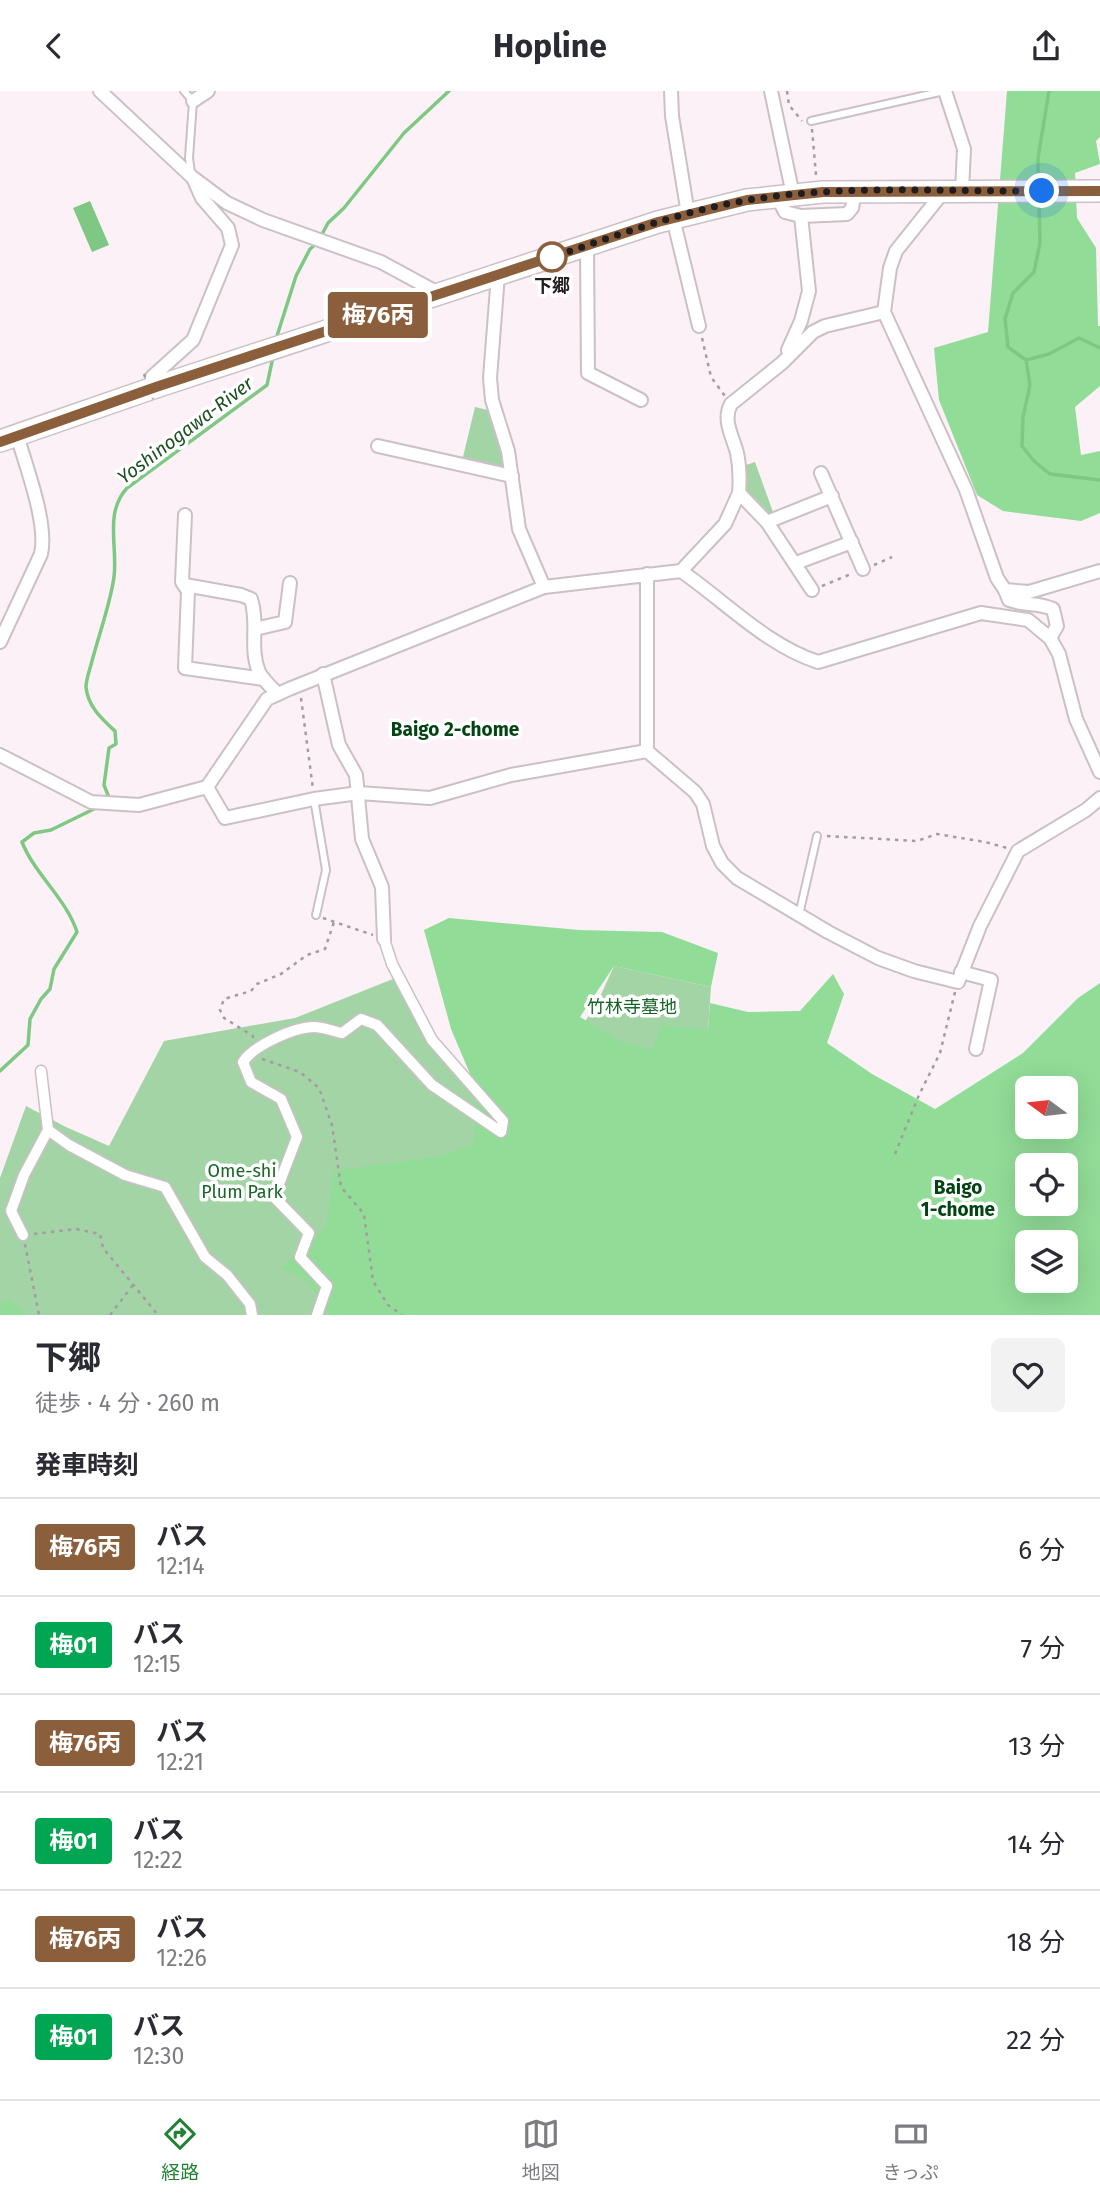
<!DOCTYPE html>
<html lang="ja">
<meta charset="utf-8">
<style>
body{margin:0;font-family:"Fira Sans","Noto Sans JP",sans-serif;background:#f2f2f3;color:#2b2b33;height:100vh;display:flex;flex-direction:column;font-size:26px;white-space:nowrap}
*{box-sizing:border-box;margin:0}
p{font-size:23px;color:#7c7c81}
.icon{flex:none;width:38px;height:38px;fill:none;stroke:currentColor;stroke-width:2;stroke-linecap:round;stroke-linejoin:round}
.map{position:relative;height:1224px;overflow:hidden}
.sheet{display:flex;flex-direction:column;background:#fff;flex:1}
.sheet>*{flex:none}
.badge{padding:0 14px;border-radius:5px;font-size:24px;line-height:46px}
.needle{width:46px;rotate:285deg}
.tools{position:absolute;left:1015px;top:985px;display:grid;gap:14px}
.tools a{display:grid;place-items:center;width:63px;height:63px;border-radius:10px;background:#fff;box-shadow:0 7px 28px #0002;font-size:35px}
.you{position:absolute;width:35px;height:35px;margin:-18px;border:5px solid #fff;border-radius:50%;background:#1a73e8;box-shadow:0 0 0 10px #1a73e833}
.map>.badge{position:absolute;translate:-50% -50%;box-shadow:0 0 0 4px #fff}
h2{padding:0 35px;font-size:26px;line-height:63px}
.round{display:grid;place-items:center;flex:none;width:74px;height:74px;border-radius:10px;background:#f2f2f3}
.summary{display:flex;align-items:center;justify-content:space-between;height:119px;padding:0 35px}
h1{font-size:33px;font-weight:700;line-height:52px}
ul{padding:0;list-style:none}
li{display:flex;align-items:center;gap:21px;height:98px;padding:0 35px;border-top:2px solid #e1e1e2}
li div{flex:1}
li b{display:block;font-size:26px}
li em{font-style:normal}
li .badge{min-width:77px;font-weight:700;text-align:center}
header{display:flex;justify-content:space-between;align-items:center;height:91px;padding:0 35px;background:#fff;font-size:32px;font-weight:700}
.menu{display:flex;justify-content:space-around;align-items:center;height:98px;border-top:2px solid #e1e1e2;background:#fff;font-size:19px;color:#7c7c81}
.menu a{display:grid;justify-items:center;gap:4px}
.menu .selected{color:#228234}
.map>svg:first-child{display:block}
.green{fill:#a3d4a6}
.forest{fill:#91dc97;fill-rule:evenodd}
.water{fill:#7ec884}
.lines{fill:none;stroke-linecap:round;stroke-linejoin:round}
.stream{stroke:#7ec884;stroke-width:3.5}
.service-casing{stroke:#cbc0c6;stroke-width:10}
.pedestrian-casing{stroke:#cbc0c6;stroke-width:13}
.minor-casing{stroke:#cbc0c6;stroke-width:16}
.primary-casing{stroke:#cbc0c6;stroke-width:24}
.path{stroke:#a49ca0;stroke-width:2.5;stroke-dasharray:3.5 5;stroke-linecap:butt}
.service{stroke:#fff;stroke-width:6}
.pedestrian{stroke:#fff;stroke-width:10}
.minor{stroke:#fff;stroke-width:12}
.primary{stroke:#fff;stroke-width:21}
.path-bridge{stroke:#a49ca0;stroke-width:2.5;stroke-dasharray:3.5 5;stroke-linecap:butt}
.line-casing{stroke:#fff;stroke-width:16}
.line{stroke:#8b5e3c;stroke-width:10}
.walk{stroke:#211d1f;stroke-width:7;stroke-dasharray:0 12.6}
.stop-dot{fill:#fff;stroke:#8b5e3c;stroke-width:3.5}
.labels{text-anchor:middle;stroke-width:7;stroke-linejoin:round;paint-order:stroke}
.stop-label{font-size:18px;font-weight:bold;fill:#211d1f;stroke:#fff}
.park-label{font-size:18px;fill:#186526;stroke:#fff}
.water-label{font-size:19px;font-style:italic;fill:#1c4f23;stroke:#fff}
.neighbourhood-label{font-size:19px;font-weight:bold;fill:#034413;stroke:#fff}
</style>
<header><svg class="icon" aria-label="back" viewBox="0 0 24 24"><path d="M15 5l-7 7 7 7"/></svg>Hopline<svg class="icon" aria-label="share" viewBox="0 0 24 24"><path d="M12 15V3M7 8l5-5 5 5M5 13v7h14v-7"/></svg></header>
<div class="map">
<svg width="1100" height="1224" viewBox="0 0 1100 1224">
<rect width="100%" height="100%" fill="#fcf1f7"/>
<g class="green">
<path d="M 475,316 L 488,319 L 502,354 L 506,376 L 502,380 L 462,370 Z"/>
<path d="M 755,371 L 773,421 L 766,425 L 747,401 L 746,374 Z"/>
<path d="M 614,875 L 711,896 L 708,939 L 654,960 L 616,950 L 583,934 L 599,908 Z"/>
<path d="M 393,888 L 498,1029 L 418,1224 L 16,1224 L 0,1218 L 0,1087 L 26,1015 L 66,1036 L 109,1055 L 164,950 L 295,927 Z"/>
</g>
<g class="forest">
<path d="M 1007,0 L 1100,0 L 1100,46 L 1096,50 L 1100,73 L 1075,82 L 1077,127 L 1096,157 L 1098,235 L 1100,235 L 1100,295 L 1075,316 L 1081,364 L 1100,360 L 1100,422 L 1081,430 L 1003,420 L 977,404 L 939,309 L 934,257 L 988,241 Z"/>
<path d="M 449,827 L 579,839 L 662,841 L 718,862 L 711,896 L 614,875 L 580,926 L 622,951 L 653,959 L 661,934 L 708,939 L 710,912 L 748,921 L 800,920 L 833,883 L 844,903 L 827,952 L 872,983 L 935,1018 L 1023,962 L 1078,907 L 1100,892 L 1100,1224 L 329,1224 L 307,1189 L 281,1177 L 326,1136 L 334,1080 L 435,1066 L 473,1054 L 479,1004 L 451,938 L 424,839 ZM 1027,998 L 1066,998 L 1066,1036 L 1027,1036 ZM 1027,1074 L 1066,1074 L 1066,1113 L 1027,1113 ZM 1027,1152 L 1066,1152 L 1066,1190 L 1027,1190 Z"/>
<path d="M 9,1209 L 28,1224 L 0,1224 L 0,1213 Z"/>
</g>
<path class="water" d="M 90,110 L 109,154 L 92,161 L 73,117 Z"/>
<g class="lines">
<g class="stream">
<path d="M 1038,93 L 1038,67 L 1049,0"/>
<path d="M 1039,108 L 1040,152 L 1034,181 L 1013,202 L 1005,228 L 1008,256 L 1026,269 L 1030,294 L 1023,326 L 1022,355 L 1034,370 L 1050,383 L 1100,389"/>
<path d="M 320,147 L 328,132 L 344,117 L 404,42 L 449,0"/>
<path d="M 276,248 L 296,185 L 310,158 L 316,153"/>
<path d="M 1026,269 L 1049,263 L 1079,247 L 1100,257"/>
<path d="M 110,709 L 104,694 L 109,657 L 116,653 L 115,640 C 102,628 88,616 86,596 C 86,588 90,578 92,570 C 99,543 110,514 114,486 C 118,456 104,422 127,397 L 267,294 L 273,266"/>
<path d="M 0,980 L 28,954 L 30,928 L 41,908 L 50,898 L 54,878 L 77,841 C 66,807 35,784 22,751 L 34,742 L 51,739 L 98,716"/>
</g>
<defs>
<g id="service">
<path d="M 184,0 L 193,10 L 189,67 L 191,82"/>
<path d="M 811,30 L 944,0"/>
<path d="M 314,708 L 326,779 L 316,824"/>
<path d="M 799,824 L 817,745"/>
</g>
<g id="pedestrian">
<path d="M 48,1039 L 69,1054 L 125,1084 L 165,1096 L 205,1166 L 227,1184 L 250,1213 L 252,1224"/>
<path d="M 23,1144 L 11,1120 L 24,1084 L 48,1039 L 41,980"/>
<path d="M 317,1224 L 327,1195 L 300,1166 L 309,1142 L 274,1106 L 297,1046 L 281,1008 L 251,991 L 243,971 C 253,955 294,936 314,936 C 323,936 333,940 342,942 L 361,928 L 377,934 L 432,994 L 501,1041 L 503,1030 L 432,949 L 392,873 L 384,848"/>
</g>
<g id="minor">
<path d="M 100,0 L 192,86 L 227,112 L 263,129 L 381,171 L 440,203"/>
<path d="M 671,0 L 672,25 L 688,123"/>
<path d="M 771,0 L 793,104"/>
<path d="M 945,0 L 964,58 L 962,100"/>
<path d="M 193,10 L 208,0"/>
<path d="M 944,100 L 896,160 L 890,177 L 884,221 L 966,399 L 997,487 L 1005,499 L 1029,501 L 1100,480"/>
<path d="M 777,105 L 785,121 L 801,125 L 847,123 L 852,117 L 855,101"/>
<path d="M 673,127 L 699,235"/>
<path d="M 587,154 L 588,282 L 641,309"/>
<path d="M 498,184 L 490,287 L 492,309 L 508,360 L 519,438 L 544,496"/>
<path d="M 788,259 L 801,230 L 809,200 L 801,125"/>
<path d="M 156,296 L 152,286 L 193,249 L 232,154 L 228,137 L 202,107 L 194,89"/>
<path d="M 378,355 L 512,385"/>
<path d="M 821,382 L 863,478"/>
<path d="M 185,424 L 182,491 L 188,500 L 185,577 L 264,588"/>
<path d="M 767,431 L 832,405"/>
<path d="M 796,472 L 852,451"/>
<path d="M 681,480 C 726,511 766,554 818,571 L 981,522 L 1028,529 L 1050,547 L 1059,563 L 1076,628 L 1100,681"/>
<path d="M 647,483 L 647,660 L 511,684 L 430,707 L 359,702 L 314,708 L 225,727 L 207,696 L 267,608 L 289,598 L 544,496 L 681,480 L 725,433 L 739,402"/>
<path d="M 185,494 L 241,504 L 251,508 C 259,532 249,558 259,581 C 263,589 272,597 278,603"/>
<path d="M 812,499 L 767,431 L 739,402 C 740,389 740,376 737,362 C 733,346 722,329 731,313 L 782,272 L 813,241 L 825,235 L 884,221"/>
<path d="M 1005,499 L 1009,509 C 1025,515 1036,511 1053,518 L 1057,535 L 1050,547"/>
<path d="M 255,538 L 285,531 L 290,492"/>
<path d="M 0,551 L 41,463 C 48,432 26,376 17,344"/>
<path d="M 323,583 L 339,654 L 356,684 L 362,748 L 382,796 L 384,848"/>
<path d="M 647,660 L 695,701 L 703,713 L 713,755 L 722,772 L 737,787 L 828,841 L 878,867 L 914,880 L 958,891 L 980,835 L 1018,760 L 1086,719 L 1100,707"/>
<path d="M 0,664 L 91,711 L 139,714 L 207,696"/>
<path d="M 961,881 L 991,889 L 976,958"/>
</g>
<path id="primary" d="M 0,350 L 156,296 L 658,131 L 747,109 L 823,101 L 1100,100"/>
</defs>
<use href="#service" class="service-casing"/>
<use href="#pedestrian" class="pedestrian-casing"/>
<use href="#minor" class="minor-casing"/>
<use href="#primary" class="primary-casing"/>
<g class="path">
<path d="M 787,0 L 789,14 L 802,30"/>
<path d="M 812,38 L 816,84"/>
<path d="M 702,247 L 711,286 L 725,305"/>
<path d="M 874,474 L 892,466"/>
<path d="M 822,495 L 851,483"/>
<path d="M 301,607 L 313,698"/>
<path d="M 827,745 L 917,750 L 937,743 L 985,751 L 1007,757"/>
<path d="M 323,827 L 373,844"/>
<path d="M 253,947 L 253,945 L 224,927 L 220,919 L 224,908 L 251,900 L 257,893 L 281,883 L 307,864 L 325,858 L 334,831"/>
<path d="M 262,968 L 300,981 L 319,997 L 332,1034 L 341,1096 L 364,1123 L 373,1190 L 388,1214 L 402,1224"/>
<path d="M 895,1063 L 919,1004 L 940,962 L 955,901"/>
<path d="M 34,1143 L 76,1138 L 100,1143 L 103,1157 L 158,1224"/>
<path d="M 25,1153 L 39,1224"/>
<path d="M 110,1224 L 133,1194"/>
</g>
<use href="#service" class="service"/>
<use href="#pedestrian" class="pedestrian"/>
<use href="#minor" class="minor"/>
<use href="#primary" class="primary"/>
<path class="path-bridge" d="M 144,283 L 153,308"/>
</g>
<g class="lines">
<defs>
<path id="line" d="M 0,351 L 156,296 L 658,131 L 747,109 L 823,101 L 1100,100"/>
</defs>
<use href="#line" class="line-casing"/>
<use href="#line" class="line"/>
<path class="walk" d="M 552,166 L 549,167 C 614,146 680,120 749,109 C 842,93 948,101 1042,100"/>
</g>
<circle class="stop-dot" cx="552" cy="166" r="14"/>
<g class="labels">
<g class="stop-label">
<text x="552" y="201">下郷</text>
</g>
<g class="park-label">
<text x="632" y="922">竹林寺墓地</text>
<text x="242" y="1086">Ome-shi<tspan x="242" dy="21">Plum Park</tspan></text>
</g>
<g class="water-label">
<text transform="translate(185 339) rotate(-37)" y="7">Yoshinogawa-River</text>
</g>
<g class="neighbourhood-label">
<text x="455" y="645">Baigo 2-chome</text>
<text x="958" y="1103">Baigo<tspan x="958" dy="22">1-chome</tspan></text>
</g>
</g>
</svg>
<div class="tools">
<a><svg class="needle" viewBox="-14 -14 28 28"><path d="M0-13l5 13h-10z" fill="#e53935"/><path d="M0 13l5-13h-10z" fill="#7c7c81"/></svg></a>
<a><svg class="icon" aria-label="locate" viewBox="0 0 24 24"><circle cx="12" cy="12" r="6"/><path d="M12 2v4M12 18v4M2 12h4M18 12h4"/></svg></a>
<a><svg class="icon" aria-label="layers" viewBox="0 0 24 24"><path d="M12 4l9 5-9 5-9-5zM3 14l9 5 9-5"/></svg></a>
</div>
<div class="you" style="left:1042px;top:100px"></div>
<b class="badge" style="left:378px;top:224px;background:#8b5e3c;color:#fff">梅76丙</b>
</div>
<section class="sheet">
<div class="summary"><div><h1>下郷</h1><p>徒歩 · 4 分 · 260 m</p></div><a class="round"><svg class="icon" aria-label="heart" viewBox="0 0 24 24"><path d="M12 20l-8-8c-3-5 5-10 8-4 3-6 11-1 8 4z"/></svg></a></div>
<h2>発車時刻</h2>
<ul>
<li><span class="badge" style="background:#8b5e3c;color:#fff">梅76丙</span><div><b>バス</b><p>12:14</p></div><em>6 分</em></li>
<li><span class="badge" style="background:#00a651;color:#fff">梅01</span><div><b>バス</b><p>12:15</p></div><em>7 分</em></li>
<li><span class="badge" style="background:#8b5e3c;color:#fff">梅76丙</span><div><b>バス</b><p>12:21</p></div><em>13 分</em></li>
<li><span class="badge" style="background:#00a651;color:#fff">梅01</span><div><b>バス</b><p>12:22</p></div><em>14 分</em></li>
<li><span class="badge" style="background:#8b5e3c;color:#fff">梅76丙</span><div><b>バス</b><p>12:26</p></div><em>18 分</em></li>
<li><span class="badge" style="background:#00a651;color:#fff">梅01</span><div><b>バス</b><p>12:30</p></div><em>22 分</em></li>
</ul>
</section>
<nav class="menu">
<a class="selected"><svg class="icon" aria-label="directions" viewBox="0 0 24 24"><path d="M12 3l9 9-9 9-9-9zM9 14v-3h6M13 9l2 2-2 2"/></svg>経路</a>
<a><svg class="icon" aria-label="map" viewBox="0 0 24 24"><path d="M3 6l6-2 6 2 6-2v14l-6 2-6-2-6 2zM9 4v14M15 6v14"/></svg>地図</a>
<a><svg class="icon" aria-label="tickets" viewBox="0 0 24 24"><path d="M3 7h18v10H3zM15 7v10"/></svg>きっぷ</a>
</nav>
